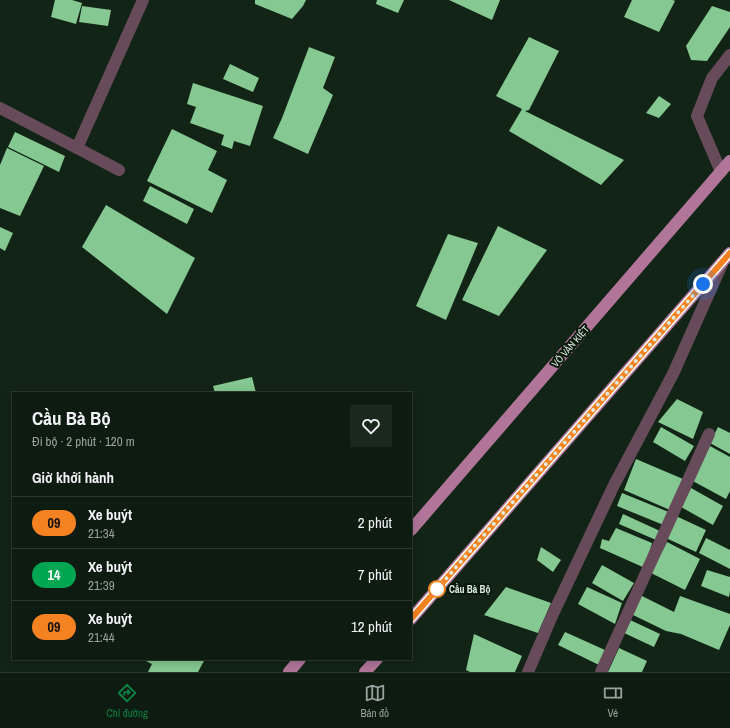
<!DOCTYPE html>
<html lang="vi">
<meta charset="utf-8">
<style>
body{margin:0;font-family:"Archivo Narrow",sans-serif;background:#1b281e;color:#f1f3f6;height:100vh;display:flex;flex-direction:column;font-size:15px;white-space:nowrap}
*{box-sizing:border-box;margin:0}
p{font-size:13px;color:#9aa19f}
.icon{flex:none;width:22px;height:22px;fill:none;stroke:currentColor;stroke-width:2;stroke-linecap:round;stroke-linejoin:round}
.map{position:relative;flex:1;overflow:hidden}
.side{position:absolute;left:12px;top:392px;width:400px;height:268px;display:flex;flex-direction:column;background:#0d1b10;border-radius:0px;box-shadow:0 2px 10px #0003,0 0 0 1px #2d3930}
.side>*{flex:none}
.badge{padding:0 8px;border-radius:13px;font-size:14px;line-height:26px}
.you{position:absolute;width:20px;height:20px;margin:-10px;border:3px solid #fff;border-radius:50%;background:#1a73e8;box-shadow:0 0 0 6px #1a73e833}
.map>.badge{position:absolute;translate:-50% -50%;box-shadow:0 0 0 2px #fff}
h2{padding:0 20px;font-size:15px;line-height:36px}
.round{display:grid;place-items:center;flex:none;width:42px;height:42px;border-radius:0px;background:#1b281e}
.overview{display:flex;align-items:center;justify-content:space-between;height:68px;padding:0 20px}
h1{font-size:19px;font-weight:800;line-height:30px}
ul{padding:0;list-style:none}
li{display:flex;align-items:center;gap:12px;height:52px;padding:0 20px;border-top:1px solid #2d3930}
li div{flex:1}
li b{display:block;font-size:15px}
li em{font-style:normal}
li .badge{min-width:44px;font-weight:700;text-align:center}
.tab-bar{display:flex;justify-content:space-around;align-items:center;height:56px;border-top:1px solid #2d3930;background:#0d1b10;font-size:11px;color:#9aa19f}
.tab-bar a{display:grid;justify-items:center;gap:2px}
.tab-bar .on{color:#0b8043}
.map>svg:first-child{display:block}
.building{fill:#85c891}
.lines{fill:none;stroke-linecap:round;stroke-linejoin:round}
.minor{stroke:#674b5b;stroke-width:12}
.major{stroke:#b07599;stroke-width:12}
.line-casing{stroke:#fff;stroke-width:9}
.line{stroke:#f58220;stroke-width:6}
.walk{stroke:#dfebe1;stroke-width:4;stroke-dasharray:0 7.2}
.stop-dot{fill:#fff;stroke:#f58220;stroke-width:2}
.labels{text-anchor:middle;stroke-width:4;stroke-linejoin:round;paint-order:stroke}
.street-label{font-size:10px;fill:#dfebe1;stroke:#081a0c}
.stop-label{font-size:10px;font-weight:bold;fill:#dfebe1;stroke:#081a0c;text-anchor:start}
</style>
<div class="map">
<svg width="730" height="672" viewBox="0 0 730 672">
<rect width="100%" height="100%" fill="#112415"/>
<g class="building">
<path d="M 55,0 L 72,0 L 82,3 L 76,24 L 51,17 Z"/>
<path d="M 255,0 L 306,0 L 303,6 L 292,19 L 255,4 Z"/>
<path d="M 377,0 L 404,0 L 398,13 L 376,4 Z"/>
<path d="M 449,0 L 500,0 L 492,20 Z"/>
<path d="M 632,0 L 673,0 L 675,1 L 659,32 L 624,17 Z"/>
<path d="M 82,6 L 111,10 L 108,26 L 79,22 Z"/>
<path d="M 712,6 L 730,12 L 730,27 L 707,61 L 691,60 L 686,46 Z"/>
<path d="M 529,37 L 559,51 L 529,110 L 525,111 L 624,160 L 601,185 L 509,131 L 522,109 L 496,96 Z"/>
<path d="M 309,47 L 335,57 L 323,88 L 333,95 L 308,154 L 273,138 L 282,118 Z"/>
<path d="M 230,64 L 259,78 L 253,92 L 223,79 Z"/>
<path d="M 193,83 L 263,106 L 250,146 L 234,141 L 232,149 L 221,145 L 224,135 L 190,123 L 196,107 L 187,104 Z"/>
<path d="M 659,96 L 671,104 L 659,118 L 646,113 Z"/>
<path d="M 172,129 L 217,151 L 208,170 L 227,180 L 212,213 L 147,181 Z"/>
<path d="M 15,132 L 65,156 L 59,172 L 8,147 Z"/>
<path d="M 7,148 L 44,166 L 20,216 L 0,208 L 0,165 Z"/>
<path d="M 150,186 L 194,209 L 187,224 L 143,201 Z"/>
<path d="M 106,205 L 195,258 L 167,314 L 82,247 Z"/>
<path d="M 498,226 L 547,250 L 499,316 L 462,300 Z"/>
<path d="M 0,227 L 13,233 L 5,251 L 0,248 Z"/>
<path d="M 448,234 L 478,243 L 446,320 L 416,306 Z"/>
<path d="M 252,377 L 256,393 L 215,393 L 213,386 Z"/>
<path d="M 677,399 L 703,412 L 693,439 L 658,422 Z"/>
<path d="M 661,427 L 694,446 L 685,461 L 653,442 Z"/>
<path d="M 718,427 L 730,433 L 730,454 L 710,443 Z"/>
<path d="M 710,446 L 730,457 L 730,491 L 726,499 L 691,480 Z"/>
<path d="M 636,459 L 683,479 L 670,510 L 624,490 Z"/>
<path d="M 691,488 L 723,506 L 713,525 L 681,507 Z"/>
<path d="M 622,493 L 671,513 L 666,526 L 617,506 Z"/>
<path d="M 623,514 L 660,531 L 656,540 L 619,524 Z"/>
<path d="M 676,516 L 706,530 L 696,552 L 666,538 Z"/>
<path d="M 616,528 L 652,543 L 645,568 L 600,548 L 602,539 L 609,541 Z"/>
<path d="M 706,538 L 730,550 L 730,569 L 699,553 Z"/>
<path d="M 667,542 L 700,559 L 685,590 L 651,573 Z"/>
<path d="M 541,547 L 561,560 L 553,572 L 537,560 Z"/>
<path d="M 602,565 L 634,583 L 623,601 L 592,583 Z"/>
<path d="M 707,570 L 730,577 L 730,591 L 729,597 L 701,586 Z"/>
<path d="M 506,587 L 551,603 L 538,633 L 484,615 Z"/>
<path d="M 587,587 L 622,603 L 615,624 L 578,604 Z"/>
<path d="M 640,595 L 674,612 L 680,596 L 730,614 L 730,625 L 719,650 L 681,634 L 666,631 L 631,614 Z"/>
<path d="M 628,619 L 660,634 L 654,647 L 622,632 Z"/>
<path d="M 565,632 L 605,650 L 599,665 L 558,645 Z"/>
<path d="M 474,634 L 522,656 L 515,672 L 470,672 L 466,670 Z"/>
<path d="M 619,648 L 647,661 L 642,672 L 608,672 Z"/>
<path d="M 142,659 L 205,659 L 198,672 L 148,672 L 152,664 Z"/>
</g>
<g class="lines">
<g class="minor">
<path d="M 0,108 L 77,148 L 143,0"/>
<path d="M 77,148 L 119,170"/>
<path d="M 721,172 L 697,116 L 712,78 L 730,55"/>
<path d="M 528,672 L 552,616 L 614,485 L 673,374 L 722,264"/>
<path d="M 601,672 L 709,434"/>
</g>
<g class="major">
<path d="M 411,530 L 730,161"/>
<path d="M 411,619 L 730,253"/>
<path d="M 289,672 L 300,659"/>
<path d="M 365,672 L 377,659"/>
</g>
</g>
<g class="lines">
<defs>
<path id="line" d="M 411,619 L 730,253"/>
</defs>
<use href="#line" class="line-casing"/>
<use href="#line" class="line"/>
<path class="walk" d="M 437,589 L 703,284"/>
</g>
<circle class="stop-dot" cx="437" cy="589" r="8"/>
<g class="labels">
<g class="street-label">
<text transform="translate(570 346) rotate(-49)" y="4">VÕ VĂN KIỆT</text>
</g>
<g class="stop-label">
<text x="449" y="593">Cầu Bà Bộ</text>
</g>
</g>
</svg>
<div class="you" style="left:703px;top:284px"></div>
<section class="side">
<div class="overview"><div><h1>Cầu Bà Bộ</h1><p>Đi bộ · 2 phút · 120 m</p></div><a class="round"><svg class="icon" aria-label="heart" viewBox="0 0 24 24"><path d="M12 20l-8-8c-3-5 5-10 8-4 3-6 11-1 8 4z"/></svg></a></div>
<h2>Giờ khởi hành</h2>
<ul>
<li><span class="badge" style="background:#f58220;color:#111">09</span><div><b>Xe buýt</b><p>21:34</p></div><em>2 phút</em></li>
<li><span class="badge" style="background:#00a651;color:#fff">14</span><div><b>Xe buýt</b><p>21:39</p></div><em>7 phút</em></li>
<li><span class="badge" style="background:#f58220;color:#111">09</span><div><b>Xe buýt</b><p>21:44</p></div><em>12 phút</em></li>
</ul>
</section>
</div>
<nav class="tab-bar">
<a class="on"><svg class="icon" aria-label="directions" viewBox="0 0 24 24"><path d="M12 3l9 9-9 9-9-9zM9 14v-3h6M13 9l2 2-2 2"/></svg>Chỉ đường</a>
<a><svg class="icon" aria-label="map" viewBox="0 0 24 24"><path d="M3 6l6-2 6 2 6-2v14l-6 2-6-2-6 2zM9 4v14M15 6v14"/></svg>Bản đồ</a>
<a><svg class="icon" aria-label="tickets" viewBox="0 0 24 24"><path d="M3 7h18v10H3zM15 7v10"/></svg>Vé</a>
</nav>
